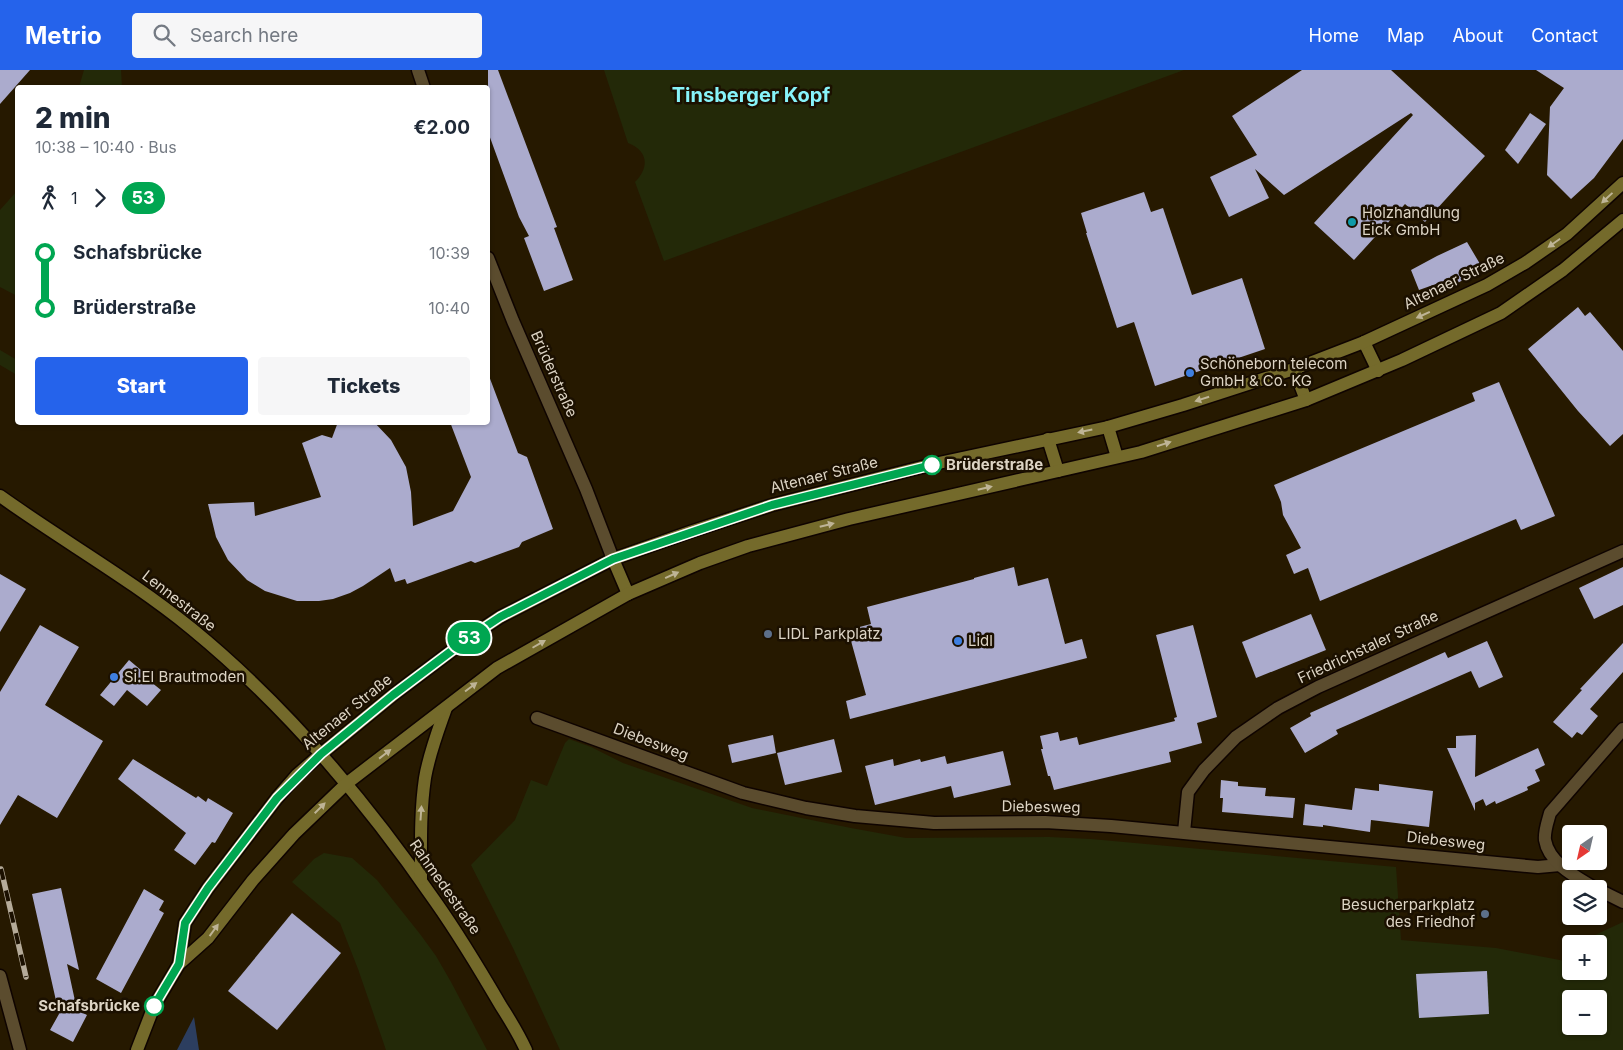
<!DOCTYPE html>
<meta charset="utf-8">
<style>
body{margin:0;font-family:Inter,sans-serif;background:#f6f6f7;color:#1f2937;height:100vh;display:flex;flex-direction:column;font-size:19px;white-space:nowrap}
*{box-sizing:border-box;margin:0}
p{font-size:16px;color:#747a83}
.icon{flex:none;width:28px;height:28px;fill:none;stroke:currentColor;stroke-width:2;stroke-linecap:round;stroke-linejoin:round}
.map{position:relative;flex:1;overflow:hidden}
.side{position:absolute;left:15px;top:15px;width:475px;height:340px;display:flex;flex-direction:column;background:#fff;border-radius:5px;box-shadow:0 1px 4px #0004}
.side>*{flex:none}
.badge{padding:0 10px;border-radius:16px;font-size:18px;line-height:32px}
.needle{width:32px;rotate:214deg}
.tools{position:absolute;left:1562px;top:755px;display:grid;gap:10px}
.tools a{display:grid;place-items:center;width:45px;height:45px;border-radius:5px;background:#fff;box-shadow:0 1px 4px #0004;font-size:25px}
.map>.badge{position:absolute;translate:-50% -50%;box-shadow:0 0 0 2px #fff}
.legs{display:flex;align-items:center;gap:8px;height:55px;padding:0 20px;font-size:16px}
.legs p{margin-inline-start:auto}
.headline{display:flex;align-items:center;justify-content:space-between;height:85px;padding:0 20px}
h1{font-size:28px;font-weight:800;line-height:38px}
.button{display:flex;gap:10px;margin-top:auto;padding:10px 20px}
.button a{flex:1;height:58px;border-radius:5px;background:#2563eb;color:#fff;font-size:20px;font-weight:800;line-height:58px;text-align:center}
.button a+a{background:#f6f6f7;color:#1f2937}
ul{padding:0 20px;list-style:none}
li{display:flex;align-items:center;gap:18px;height:55px;font-size:19px}
li i{display:grid;place-items:center;width:8px;height:100%;margin:0 6px;background:currentColor}
li i::after{content:'';width:12px;height:12px;margin:-6px;border:4px solid;border-radius:50%;background:#fff}
li p{margin-inline-start:auto}
li:first-child i{background:linear-gradient(#0000 50%,currentColor 0)}
li:last-child i{background:linear-gradient(currentColor 50%,#0000 0)}
header{display:flex;align-items:center;gap:30px;box-sizing:border-box;height:70px;padding:0 25px;background:#2563eb;color:#fff}
header strong{font-size:24px}
nav{display:flex;gap:28px;margin-inline-start:auto;font-size:18px}
.search{width:350px;height:45px;background:#f6f6f7;display:flex;align-items:center;gap:12px;box-sizing:border-box;padding:0 18px;border-radius:5px;color:#747a83;font-size:19px}
.map>svg:first-child{display:block}
.green{fill:#232908;fill-rule:evenodd}
.water{fill:#2c3e5f}
.building{fill:#ababcd}
.lines{fill:none;stroke-linecap:round;stroke-linejoin:round}
.minor-casing{stroke:#0f0400;stroke-width:15}
.secondary-casing{stroke:#0f0400;stroke-width:15}
.minor{stroke:#5b4c2e;stroke-width:12}
.secondary{stroke:#746a2b;stroke-width:12}
.rail-casing{stroke:#b5ab99;stroke-width:5.5}
.rail{stroke:#1b1000;stroke-width:4;stroke-dasharray:11;stroke-linecap:butt}
.oneway{fill:#beb496}
.line-1-casing{stroke:#fff;stroke-width:11}
.line-1{stroke:#00a651;stroke-width:8}
.culture-dot{fill:#0f9aa8;stroke:#1b1000;stroke-width:2}
.shop-dot{fill:#3f7fe0;stroke:#1b1000;stroke-width:2}
.stop-1-dot{fill:#fff;stroke:#00a651;stroke-width:2.5}
.service-dot{fill:#5c6f8a;stroke:#1b1000;stroke-width:2}
.labels{text-anchor:middle;stroke-width:5;stroke-linejoin:round;paint-order:stroke}
.poi-label{font-size:15px;fill:#ddd4c4;stroke:#1b1000;text-anchor:start}
.street-label{font-size:15px;fill:#ddd4c4;stroke:#1b1000}
.stop-label{font-size:15px;font-weight:bold;fill:#ddd4c4;stroke:#1b1000;text-anchor:start}
.district-label{font-size:20px;font-weight:bold;fill:#87f3f9;stroke:#1b1000}
</style>
<header>
<strong>Metrio</strong>
<div class="search"><svg class="icon" aria-label="search" viewBox="0 0 24 24"><circle cx="10" cy="10" r="6"/><path d="M15 15l6 6"/></svg>Search here</div>
<nav><a>Home</a><a>Map</a><a>About</a><a>Contact</a></nav>
</header>
<div class="map">
<svg width="1623" height="980" viewBox="0 0 1623 980">
<rect width="100%" height="100%" fill="#261900"/>
<g class="green">
<path d="M 84,0 L 121,0 L 122,17 L 79,17 Z"/>
<path d="M 604,0 L 1184,0 L 664,191 L 635,112 C 649,98 649,81 628,73 Z"/>
<path d="M 17,121 L 17,226 L 0,217 L 0,140 Z"/>
<path d="M 0,280 L 17,290 L 17,305 L 0,295 Z"/>
<path d="M 569,669 L 591,677 L 623,693 L 752,738 L 851,758 L 906,768 L 1049,767 L 1091,769 L 1396,797 L 1401,870 L 1496,878 L 1565,891 L 1571,890 L 1571,901 L 1599,901 L 1599,874 L 1589,874 L 1595,865 L 1623,852 L 1623,980 L 560,980 L 513,878 L 471,795 L 515,750 L 531,710 L 547,716 L 565,673 ZM 1571,929 L 1599,929 L 1599,956 L 1571,956 Z"/>
<path d="M 324,783 L 352,788 L 377,810 L 420,864 L 436,886 L 451,912 L 487,980 L 386,980 L 358,899 L 340,853 L 292,812 L 314,789 Z"/>
</g>
<path class="water" d="M 194,947 L 199,980 L 177,980 Z"/>
<g class="building">
<path d="M 0,0 L 30,0 L 0,34 Z"/>
<path d="M 488,0 L 498,0 L 557,157 L 554,158 L 573,210 L 544,221 L 524,168 L 529,166 L 519,147 L 488,62 Z"/>
<path d="M 1302,0 L 1391,0 L 1485,86 L 1425,152 L 1405,134 L 1354,190 L 1314,153 L 1413,45 L 1411,43 L 1284,125 L 1255,99 L 1269,128 L 1229,147 L 1210,107 L 1257,85 L 1232,46 Z"/>
<path d="M 1536,0 L 1623,0 L 1623,69 L 1594,108 L 1571,129 L 1547,105 L 1550,37 L 1564,18 Z"/>
<path d="M 1530,43 L 1546,54 L 1518,94 L 1505,80 Z"/>
<path d="M 1144,122 L 1151,142 L 1163,138 L 1192,225 L 1242,208 L 1265,279 L 1155,316 L 1134,252 L 1117,258 L 1086,163 L 1087,163 L 1081,143 Z"/>
<path d="M 1467,172 L 1483,199 L 1454,215 L 1450,209 L 1419,220 L 1411,200 L 1437,186 Z"/>
<path d="M 1578,237 L 1585,246 L 1590,242 L 1623,281 L 1623,364 L 1610,376 L 1578,341 L 1528,279 Z"/>
<path d="M 489,306 L 518,383 L 527,387 L 553,459 L 522,472 L 519,477 L 475,493 L 471,491 L 407,514 L 405,509 L 395,512 L 390,498 L 363,516 L 350,523 L 333,529 L 319,531 L 297,531 L 265,521 L 247,510 L 228,490 L 216,467 L 208,434 L 254,432 L 255,446 L 321,427 L 302,373 L 322,365 L 332,368 L 338,352 L 374,352 L 391,370 L 406,397 L 411,422 L 413,456 L 453,441 L 471,407 L 450,352 L 488,352 L 488,307 Z"/>
<path d="M 1499,312 L 1555,446 L 1521,460 L 1516,449 L 1320,531 L 1308,498 L 1294,504 L 1286,485 L 1301,478 L 1283,445 L 1281,432 L 1274,415 L 1475,331 L 1472,323 Z"/>
<path d="M 1014,497 L 1018,516 L 1048,508 L 1065,574 L 1082,569 L 1087,588 L 850,649 L 846,631 L 866,625 L 848,560 L 871,554 L 867,537 L 974,509 L 974,508 Z"/>
<path d="M 1623,497 L 1623,535 L 1594,549 L 1579,518 Z"/>
<path d="M 0,504 L 26,519 L 0,562 Z"/>
<path d="M 1311,544 L 1326,580 L 1256,608 L 1242,572 Z"/>
<path d="M 40,555 L 79,577 L 45,635 L 103,671 L 57,748 L 18,725 L 0,755 L 0,622 Z"/>
<path d="M 1193,555 L 1217,647 L 1197,653 L 1202,673 L 1169,682 L 1171,692 L 1054,720 L 1050,706 L 1048,706 L 1041,679 L 1043,679 L 1040,666 L 1058,662 L 1060,671 L 1077,667 L 1079,675 L 1175,651 L 1174,648 L 1177,647 L 1156,565 Z"/>
<path d="M 1487,571 L 1503,607 L 1479,618 L 1471,601 L 1336,660 L 1338,664 L 1305,683 L 1290,658 L 1311,646 L 1310,643 L 1445,582 L 1448,588 Z"/>
<path d="M 1623,573 L 1623,602 L 1590,639 L 1598,646 L 1582,665 L 1577,662 L 1572,668 L 1553,652 L 1582,620 L 1580,619 Z"/>
<path d="M 129,590 L 148,606 L 146,608 L 161,620 L 147,636 L 127,620 L 114,636 L 100,625 Z"/>
<path d="M 773,665 L 776,683 L 732,693 L 728,675 Z"/>
<path d="M 1476,665 L 1475,707 L 1538,678 L 1545,695 L 1535,700 L 1540,711 L 1527,717 L 1528,720 L 1496,734 L 1495,731 L 1486,736 L 1483,729 L 1475,733 L 1475,741 L 1447,678 L 1456,678 L 1456,666 Z"/>
<path d="M 834,669 L 842,702 L 785,715 L 777,683 Z"/>
<path d="M 1003,681 L 1011,715 L 954,728 L 951,716 L 875,735 L 865,696 L 893,689 L 894,696 L 920,689 L 921,692 L 945,686 L 947,694 Z"/>
<path d="M 133,689 L 196,728 L 198,726 L 206,732 L 208,728 L 233,743 L 215,773 L 212,772 L 195,795 L 174,780 L 186,763 L 118,709 Z"/>
<path d="M 1221,710 L 1238,712 L 1238,716 L 1266,718 L 1265,726 L 1295,728 L 1293,748 L 1222,742 L 1223,728 L 1220,728 Z"/>
<path d="M 1379,714 L 1433,721 L 1429,757 L 1371,750 L 1370,762 L 1323,755 L 1323,757 L 1303,755 L 1305,734 L 1352,740 L 1355,718 L 1379,721 Z"/>
<path d="M 61,818 L 79,900 L 67,894 L 77,940 L 87,945 L 73,972 L 50,960 L 59,944 L 32,824 Z"/>
<path d="M 144,819 L 164,831 L 159,840 L 164,843 L 121,923 L 96,909 Z"/>
<path d="M 292,843 L 341,883 L 277,960 L 228,921 Z"/>
<path d="M 1487,901 L 1489,944 L 1419,948 L 1416,904 Z"/>
</g>
<g class="lines">
<defs>
<g id="minor">
<path d="M 418,0 L 424,18"/>
<path d="M 488,188 L 513,251 L 586,419 L 613,489"/>
<path d="M 537,648 L 743,723 L 806,738 L 855,746 L 934,753 L 1045,752 L 1111,756 L 1538,797 L 1560,795"/>
<path d="M 1184,762 L 1188,722 L 1204,700 L 1236,667 L 1278,638 L 1318,617 L 1623,481"/>
<path d="M 1596,819 C 1578,808 1549,794 1545,770 C 1544,761 1548,751 1550,743 L 1623,659"/>
<path d="M 1599,820 L 1623,832"/>
<path d="M 0,906 L 20,980"/>
</g>
<g id="secondary">
<path d="M 1364,272 L 1378,301"/>
<path d="M 1294,299 L 1306,330"/>
<path d="M 1108,357 L 1117,387"/>
<path d="M 1048,369 L 1058,401"/>
<path d="M 0,426 C 63,471 132,510 192,559 C 286,636 366,731 435,831 C 459,865 480,900 501,936 C 510,950 519,965 526,980"/>
<path d="M 613,489 L 628,524"/>
<path d="M 421,809 C 421,776 420,742 425,708 C 429,684 438,661 446,638"/>
<path d="M 179,894 L 185,853 L 208,818 L 277,728 L 297,705 L 321,684 L 393,625 L 470,567 L 500,547 L 613,489 L 690,462 L 772,435 L 934,394 L 1108,357 L 1183,335 L 1294,299 L 1364,272 L 1487,215 L 1525,193 L 1567,164 L 1623,113"/>
<path d="M 137,980 L 154,936 L 179,894 L 208,868 L 253,810 L 294,764 L 346,714 L 497,598 L 628,524 L 700,493 L 748,476 L 849,449 L 1141,382 L 1306,330 L 1402,290 L 1501,243 L 1563,200 L 1623,150"/>
</g>
</defs>
<use href="#minor" class="minor-casing"/>
<use href="#secondary" class="secondary-casing"/>
<use href="#minor" class="minor"/>
<use href="#secondary" class="secondary"/>
<defs>
<path id="rail" d="M 1,799 L 26,907"/>
</defs>
<use href="#rail" class="rail-casing"/>
<use href="#rail" class="rail"/>
</g>
<defs><path id="oneway-solid" d="M-6-.8H1V-3.2L6.5 0L1 3.2V.8H-6Z" transform="scale(1.25)"/></defs>
<g class="oneway">
<use href="#oneway-solid" transform="translate(1607 128) rotate(137)"/>
<use href="#oneway-solid" transform="translate(1554 173) rotate(145)"/>
<use href="#oneway-solid" transform="translate(1423 245) rotate(156)"/>
<use href="#oneway-solid" transform="translate(1202 329) rotate(162)"/>
<use href="#oneway-solid" transform="translate(1085 361) rotate(168)"/>
<use href="#oneway-solid" transform="translate(1164 374) rotate(-17)"/>
<use href="#oneway-solid" transform="translate(985 418) rotate(-13)"/>
<use href="#oneway-solid" transform="translate(827 455) rotate(-14)"/>
<use href="#oneway-solid" transform="translate(672 505) rotate(-24)"/>
<use href="#oneway-solid" transform="translate(539 574) rotate(-30)"/>
<use href="#oneway-solid" transform="translate(471 617) rotate(-37)"/>
<use href="#oneway-solid" transform="translate(385 684) rotate(-38)"/>
<use href="#oneway-solid" transform="translate(320 738) rotate(-45)"/>
<use href="#oneway-solid" transform="translate(421 743) rotate(-86)"/>
<use href="#oneway-solid" transform="translate(214 860) rotate(-54)"/>
</g>
<g class="lines">
<defs>
<path id="line-1" d="M 154,936 L 179,894 L 185,853 L 208,818 L 277,728 L 321,684 L 393,625 L 470,567 L 500,547 L 613,489 L 772,435 L 932,395"/>
</defs>
<use href="#line-1" class="line-1-casing"/>
<use href="#line-1" class="line-1"/>
</g>
<circle class="culture-dot" cx="1352" cy="152" r="5"/>
<g class="shop-dot">
<circle cx="1190" cy="303" r="5"/>
<circle cx="958" cy="571" r="5"/>
<circle cx="114" cy="607" r="5"/>
</g>
<g class="stop-1-dot">
<circle cx="932" cy="395" r="9"/>
<circle cx="154" cy="936" r="9"/>
</g>
<g class="service-dot">
<circle cx="768" cy="564" r="5"/>
<circle cx="1485" cy="844" r="5"/>
</g>
<g class="labels">
<g class="poi-label">
<text x="1362" y="148">Holzhandlung<tspan x="1362" dy="17">Eick GmbH</tspan></text>
<text x="1200" y="299">Schöneborn telecom<tspan x="1200" dy="17">GmbH &amp; Co. KG</tspan></text>
<text x="778" y="569">LIDL Parkplatz</text>
<text x="968" y="576">Lidl</text>
<text x="124" y="612">Si.El Brautmoden</text>
<text x="1475" y="840" text-anchor="end">Besucherparkplatz<tspan x="1475" dy="17">des Friedhof</tspan></text>
</g>
<g class="street-label">
<text transform="translate(1454 211) rotate(-26)" y="5">Altenaer Straße</text>
<text transform="translate(554 304) rotate(66)" y="5">Brüderstraße</text>
<text transform="translate(824 405) rotate(-14)" y="5">Altenaer Straße</text>
<text transform="translate(179 531) rotate(38)" y="5">Lennestraße</text>
<text transform="translate(1368 577) rotate(-25)" y="5">Friedrichstaler Straße</text>
<text transform="translate(347 642) rotate(-39)" y="5">Altenaer Straße</text>
<text transform="translate(651 672) rotate(21)" y="5">Diebesweg</text>
<text transform="translate(1041 737) rotate(1)" y="5">Diebesweg</text>
<text transform="translate(1446 771) rotate(6)" y="5">Diebesweg</text>
<text transform="translate(445 817) rotate(55)" y="5">Rahmedestraße</text>
</g>
<g class="stop-label">
<text x="946" y="400">Brüderstraße</text>
<text x="140" y="941" text-anchor="end">Schafsbrücke</text>
</g>
<g class="district-label">
<text x="751" y="32">Tinsberger Kopf</text>
</g>
</g>
</svg>
<div class="tools">
<a><svg class="needle" viewBox="-14 -14 28 28"><path d="M0-13l5 13h-10z" fill="#e53935"/><path d="M0 13l5-13h-10z" fill="#747a83"/></svg></a>
<a><svg class="icon" aria-label="layers" viewBox="0 0 24 24"><path d="M12 4l9 5-9 5-9-5zM3 14l9 5 9-5"/></svg></a>
<a>+</a>
<a>−</a>
</div>
<b class="badge" style="left:469px;top:568px;background:#00a651;color:#fff">53</b>
<section class="side">
<div class="headline"><div><h1>2 min</h1><p>10:38 – 10:40 · Bus</p></div><b>€2.00</b></div>
<div class="legs"><svg class="icon" aria-label="walk" viewBox="0 0 24 24"><circle cx="13" cy="4" r="2"/><path d="M13 8l-2 6 4 7M11 14l-3 7M7 12l3-4h3l4 4"/></svg>1<svg class="icon" aria-label="forward" viewBox="0 0 24 24"><path d="M9 5l7 7-7 7"/></svg><b class="badge" style="background:#00a651;color:#fff">53</b></div>
<ul>
<li><i style="color:#00a651"></i><b>Schafsbrücke</b><p>10:39</p></li>
<li><i style="color:#00a651"></i><b>Brüderstraße</b><p>10:40</p></li>
</ul>
<div class="button"><a>Start</a><a>Tickets</a></div>
</section>
</div>
